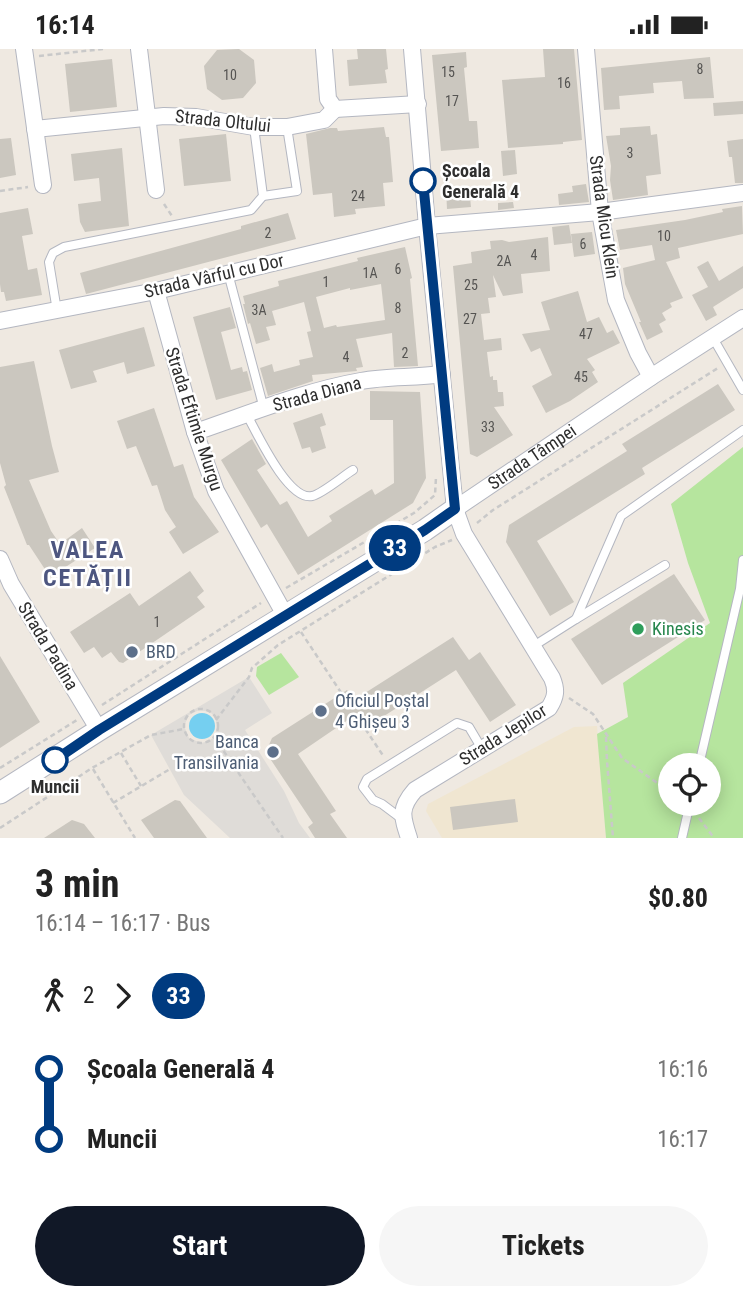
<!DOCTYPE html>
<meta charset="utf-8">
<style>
body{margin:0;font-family:"Roboto Condensed",sans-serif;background:#f6f6f6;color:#222;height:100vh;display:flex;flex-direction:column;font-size:26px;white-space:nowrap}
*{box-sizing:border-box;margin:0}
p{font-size:23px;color:#767676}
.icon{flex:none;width:38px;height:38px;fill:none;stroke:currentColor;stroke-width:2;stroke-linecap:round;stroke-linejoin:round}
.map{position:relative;height:789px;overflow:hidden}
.drawer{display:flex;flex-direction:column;background:#fff;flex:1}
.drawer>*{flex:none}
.badge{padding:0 14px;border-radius:23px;font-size:24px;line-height:46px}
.tools{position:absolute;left:658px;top:704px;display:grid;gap:14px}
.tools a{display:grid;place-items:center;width:63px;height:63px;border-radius:50%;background:#fff;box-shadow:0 4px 18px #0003;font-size:35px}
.map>.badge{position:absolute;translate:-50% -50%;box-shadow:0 0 0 4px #fff}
.legs{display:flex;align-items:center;gap:10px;height:77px;padding:0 35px;font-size:23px}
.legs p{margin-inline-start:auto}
.overview{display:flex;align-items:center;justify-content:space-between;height:119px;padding:0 35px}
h1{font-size:38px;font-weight:700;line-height:52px}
.cta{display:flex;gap:14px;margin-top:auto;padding:14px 35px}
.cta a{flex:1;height:80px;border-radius:42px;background:#111827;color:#fff;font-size:28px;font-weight:700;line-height:80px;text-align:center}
.cta a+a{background:#f6f6f6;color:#222}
ul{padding:0 35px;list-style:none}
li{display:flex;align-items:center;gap:24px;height:70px;font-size:26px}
li i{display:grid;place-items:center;width:10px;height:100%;margin:0 9px;background:currentColor}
li i::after{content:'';width:18px;height:18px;margin:-9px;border:5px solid;border-radius:50%;background:#fff}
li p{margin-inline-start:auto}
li:first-child i{background:linear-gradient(#0000 50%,currentColor 0)}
li:last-child i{background:linear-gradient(currentColor 50%,#0000 0)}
.status{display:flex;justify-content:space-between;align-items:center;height:49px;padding:0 35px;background:#fff;direction:ltr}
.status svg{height:19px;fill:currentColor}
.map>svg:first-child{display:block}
.education{fill:#f0e6d1}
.green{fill:#b6e59e;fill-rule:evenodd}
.plaza{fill:#dfdcd8;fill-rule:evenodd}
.water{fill:#75cff0}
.building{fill:#cbc7bf;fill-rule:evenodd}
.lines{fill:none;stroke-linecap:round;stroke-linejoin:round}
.lane-casing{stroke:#b4b7c1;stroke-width:10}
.street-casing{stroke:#b4b7c1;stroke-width:18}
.secondary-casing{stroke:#b4b7c1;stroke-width:23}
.path{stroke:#c9c9c9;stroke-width:2.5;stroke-dasharray:5 3.5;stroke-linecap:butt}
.lane{stroke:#fff;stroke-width:8}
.street{stroke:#fff;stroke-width:16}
.secondary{stroke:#fff;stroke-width:21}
.line-1-casing{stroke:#fff;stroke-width:16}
.line-1{stroke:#003b80;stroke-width:10}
.stop-1-dot{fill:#fff;stroke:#003b80;stroke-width:3.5}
.leisure-dot{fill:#2e9e5b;stroke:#fff;stroke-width:2.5}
.service-dot{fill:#5c6f8a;stroke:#fff;stroke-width:2.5}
.labels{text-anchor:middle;stroke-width:5;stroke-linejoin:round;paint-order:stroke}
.number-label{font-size:14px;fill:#555452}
.street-label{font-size:18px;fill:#2e2e2e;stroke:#fff}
.stop-label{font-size:18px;font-weight:bold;fill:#2e2e2e;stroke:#fff;text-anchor:start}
.leisure-label{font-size:18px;fill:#27864d;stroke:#fff;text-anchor:start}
.service-label{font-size:18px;fill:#4e5e75;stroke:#fff;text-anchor:start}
.district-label{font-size:24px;font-weight:bold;letter-spacing:2px;fill:#4d5680;stroke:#fff}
</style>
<div class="status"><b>16:14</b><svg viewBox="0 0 49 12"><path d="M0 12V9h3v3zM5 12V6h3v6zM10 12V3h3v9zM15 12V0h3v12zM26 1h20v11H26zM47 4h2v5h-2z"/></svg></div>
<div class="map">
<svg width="743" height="789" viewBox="0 0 743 789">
<rect width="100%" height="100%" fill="#efe9e1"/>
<path class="education" d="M 597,677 L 606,789 L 442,789 L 426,762 L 428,755 L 574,678 Z"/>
<g class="green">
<path d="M 743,398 L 743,789 L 606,789 L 597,685 L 628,668 L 623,634 L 710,574 L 688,514 L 671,455 ZM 670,716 L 709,716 L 709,754 L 670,754 Z"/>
<path d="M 281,604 L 299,628 L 269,646 L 256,627 L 257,618 Z"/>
</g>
<path class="plaza" d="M 249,628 L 272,664 L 245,681 L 284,742 L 299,774 L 310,789 L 230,789 L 184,746 L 151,686 ZM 199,661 L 210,663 L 214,667 L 218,677 L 214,688 L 209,692 L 201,694 L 189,689 L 184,677 L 189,666 Z"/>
<circle class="water" cx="202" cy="677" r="13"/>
<g class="building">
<path d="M 239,0 L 254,11 L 256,34 L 243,49 L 222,51 L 207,40 L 204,17 L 217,1 Z"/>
<path d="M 357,0 L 386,0 L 388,20 L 385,21 L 387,34 L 349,37 L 347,11 L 358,10 Z"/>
<path d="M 543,0 L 574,0 L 582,91 L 563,93 L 563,95 L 508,99 L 502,31 L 545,28 Z"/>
<path d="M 466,3 L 467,18 L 464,19 L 469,72 L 477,72 L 479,99 L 441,102 L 432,6 Z"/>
<path d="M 710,8 L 714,49 L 684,50 L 682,32 L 653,34 L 654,44 L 619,47 L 620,60 L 604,61 L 601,19 Z"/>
<path d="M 112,10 L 117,58 L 70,63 L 65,15 Z"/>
<path d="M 743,52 L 743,65 L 714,67 L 713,54 Z"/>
<path d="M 650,77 L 651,86 L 657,85 L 661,125 L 646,127 L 648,146 L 613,151 L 610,131 L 611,117 L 606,87 L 620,86 L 620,79 Z"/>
<path d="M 384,78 L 386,88 L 389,88 L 393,133 L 383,134 L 385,157 L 355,160 L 356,165 L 334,168 L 332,144 L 313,146 L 306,85 L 330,79 L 337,79 L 338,82 Z"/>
<path d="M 226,85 L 231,132 L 184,137 L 179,90 Z"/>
<path d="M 11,89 L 16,126 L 0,129 L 0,90 Z"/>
<path d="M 743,90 L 743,134 L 735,134 L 732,108 L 729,108 L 727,92 Z"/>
<path d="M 122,99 L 129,177 L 85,183 L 80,173 L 78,155 L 101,152 L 99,129 L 74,132 L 71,105 Z"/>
<path d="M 515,101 L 517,125 L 503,127 L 501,102 Z"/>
<path d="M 586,135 L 589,153 L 559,156 L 558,145 L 573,143 L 572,137 Z"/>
<path d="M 469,137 L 471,158 L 447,160 L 446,139 Z"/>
<path d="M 513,153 L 514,159 L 498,161 L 498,154 Z"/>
<path d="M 742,157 L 743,185 L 678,199 L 680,209 L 666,213 L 683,249 L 670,254 L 672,258 L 662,264 L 666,271 L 659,275 L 663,283 L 647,291 L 639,273 L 641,273 L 625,235 L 623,219 L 655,211 L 652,196 L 620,201 L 616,181 L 685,171 L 723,163 L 722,160 Z"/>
<path d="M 28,159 L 33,185 L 22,187 L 28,221 L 37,219 L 42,246 L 6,252 L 4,243 L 1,243 L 0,235 L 0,164 Z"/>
<path d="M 288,164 L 296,190 L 86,245 L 80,224 L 241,180 L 241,177 Z"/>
<path d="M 569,176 L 572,194 L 554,196 L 552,178 Z"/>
<path d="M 592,183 L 595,205 L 574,208 L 571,185 Z"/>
<path d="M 548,188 L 550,222 L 521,225 L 523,244 L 503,247 L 493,226 L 496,248 L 488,249 L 490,264 L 481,265 L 484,291 L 501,289 L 502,301 L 487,303 L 490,328 L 493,327 L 493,331 L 497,331 L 498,343 L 503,343 L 504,357 L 494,358 L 513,386 L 477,408 L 470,405 L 453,217 L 472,214 L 471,203 L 491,200 L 490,192 L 502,191 L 509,193 Z"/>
<path d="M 405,198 L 412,229 L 410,230 L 418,317 L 394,318 L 392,284 L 356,290 L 363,318 L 356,319 L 357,322 L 312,326 L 313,332 L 268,347 L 260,319 L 272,315 L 274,323 L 300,316 L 299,311 L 313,308 L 307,283 L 311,282 L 304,253 L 272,262 L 276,276 L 266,278 L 270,291 L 256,295 L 250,274 L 248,275 L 243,255 L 245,255 L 243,247 L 279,237 L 278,232 L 358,212 L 357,209 ZM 381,235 L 385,271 L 337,278 L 336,276 L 324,279 L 316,248 L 350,239 L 350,241 Z"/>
<path d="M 708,212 L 719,232 L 743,217 L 743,239 L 713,258 L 717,266 L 706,272 L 692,246 L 708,238 L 697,218 Z"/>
<path d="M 578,242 L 587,273 L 599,268 L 607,284 L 613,281 L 620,294 L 587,310 L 595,321 L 592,323 L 598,333 L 570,352 L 546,364 L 532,337 L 552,326 L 540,299 L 531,303 L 522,285 L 550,281 L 541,253 Z"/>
<path d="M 230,258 L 236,279 L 221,283 L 231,321 L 242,318 L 243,323 L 247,322 L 252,341 L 216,351 L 193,268 Z"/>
<path d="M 144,278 L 155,317 L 127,325 L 124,313 L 93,322 L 97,333 L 71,340 L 59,301 Z"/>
<path d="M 34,312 L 52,397 L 59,423 L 29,431 L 51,482 L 60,495 L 82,479 L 95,499 L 50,528 L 29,496 L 27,496 L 4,438 L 6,436 L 0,414 L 0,318 Z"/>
<path d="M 718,335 L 735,361 L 642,419 L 645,425 L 537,492 L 574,553 L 550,567 L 506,493 L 509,476 L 627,402 L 622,395 Z"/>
<path d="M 370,342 L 420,343 L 426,429 L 413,454 L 298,526 L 267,475 L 261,479 L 221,411 L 252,390 L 266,415 L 257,421 L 280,456 L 287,452 L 308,488 L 332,472 L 329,467 L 372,440 L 375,446 L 394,434 L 393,371 L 370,371 Z"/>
<path d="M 154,359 L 174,418 L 183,415 L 194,448 L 219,483 L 183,505 L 169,483 L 176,478 L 165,461 L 157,436 L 152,437 L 136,397 L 127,400 L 117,372 Z"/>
<path d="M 322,364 L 326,376 L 320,378 L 326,399 L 312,404 L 310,398 L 302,400 L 293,374 Z"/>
<path d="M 190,522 L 204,542 L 197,548 L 205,558 L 123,614 L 119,613 L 111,603 L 102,609 L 94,598 L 84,604 L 70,583 L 130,544 L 139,557 Z"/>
<path d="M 674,525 L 705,571 L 602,636 L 571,590 Z"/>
<path d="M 453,588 L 469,611 L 480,603 L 516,656 L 490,673 L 456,621 L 370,676 L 361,662 L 298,705 L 336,762 L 330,765 L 347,789 L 315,789 L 308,778 L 313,774 L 271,711 L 268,698 L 272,689 L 347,641 L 354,651 Z"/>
<path d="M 0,607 L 40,673 L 0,699 Z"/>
<path d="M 515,750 L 518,773 L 453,781 L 450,758 Z"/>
<path d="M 175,751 L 180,752 L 207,789 L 154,789 L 141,771 Z"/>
<path d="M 72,771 L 84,775 L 95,789 L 44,789 Z"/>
</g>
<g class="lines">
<defs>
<g id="lane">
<path d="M 263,147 L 297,142 L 287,78"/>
<path d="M 228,224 L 264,360"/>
<path d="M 57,262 L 49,213 L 53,204 L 64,198 L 251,161 L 263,147 L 254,78"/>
<path d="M 713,289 L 743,341"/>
<path d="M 247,366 C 257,384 288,452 312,447 C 322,445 343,427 353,421"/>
<path d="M 576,570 L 665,516"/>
<path d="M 532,598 L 576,570 L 621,467 L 743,381"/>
<path d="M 699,716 L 740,540 L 743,511"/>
<path d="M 402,770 L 382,755 L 373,751 L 363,738 L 367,730 L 457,674 L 469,678 L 482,700"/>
<path d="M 682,789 L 690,754"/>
</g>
<g id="street">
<path d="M 24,0 L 43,136"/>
<path d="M 139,0 L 156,141"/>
<path d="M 324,0 L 328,50 L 335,60 L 418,55"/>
<path d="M 586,0 L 600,163 L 616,251 L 638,304 L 651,328"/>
<path d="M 35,80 L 164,67 L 196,68 L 254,78 L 287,78 L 324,71 L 335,60"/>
<path d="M 156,242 L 195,383 L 216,442 L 285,566"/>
<path d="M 0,272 L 156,242 L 427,177 L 600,163 L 743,144"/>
<path d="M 195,383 C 249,365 304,342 361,332 C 387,327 415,329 442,325"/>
<path id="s1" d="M 455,460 L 651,328 L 743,269"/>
<path d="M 0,510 L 11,535 L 99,681"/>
<path d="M 409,789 C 402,768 399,759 415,741 L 549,659 C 556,648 557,641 552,629 L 464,485 L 455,460 L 427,177 L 412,0"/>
</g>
<path id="secondary" d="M 0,744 L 99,681 L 425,481 L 455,460"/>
</defs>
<use href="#lane" class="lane-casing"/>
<use href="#street" class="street-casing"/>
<use href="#secondary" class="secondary-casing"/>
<g class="path">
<path d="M 39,7 L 103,0"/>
<path d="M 0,142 L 28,138"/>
<path d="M 164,155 L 172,167"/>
<path d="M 477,474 L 493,461 L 718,319"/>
<path d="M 286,539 L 414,464 L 435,446 L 436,428"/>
<path d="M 301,583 L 342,645"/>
<path d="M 569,649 L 593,665 L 622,709 L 670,743"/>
<path d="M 102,656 L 261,554"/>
<circle cx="201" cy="677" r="17"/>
<path d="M 356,666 L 384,708"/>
<path d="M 216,671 L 249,628 L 252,619 L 278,596 L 435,498 L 452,491"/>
<path d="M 214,688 L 283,789"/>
<path d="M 606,688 L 607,712 L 613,789"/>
<path d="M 121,704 L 141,737"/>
<path d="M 0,719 L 77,671"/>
<path d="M 93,720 L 135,789"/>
<path d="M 113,754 L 170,720"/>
<path d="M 699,769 L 714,789"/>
<path d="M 0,779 L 92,719 L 151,686 L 184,680"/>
</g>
<use href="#lane" class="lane"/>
<use href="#street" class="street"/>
<use href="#secondary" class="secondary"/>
</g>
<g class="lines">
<defs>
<path id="line-1" d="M 55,711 L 99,681 L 425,481 L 455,460 L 423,132"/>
</defs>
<use href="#line-1" class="line-1-casing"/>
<use href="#line-1" class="line-1"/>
</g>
<g class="stop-1-dot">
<circle cx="423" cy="132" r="12"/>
<circle cx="55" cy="711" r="12"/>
</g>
<circle class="leisure-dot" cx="638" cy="580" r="7"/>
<g class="service-dot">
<circle cx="132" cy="603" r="7"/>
<circle cx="321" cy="662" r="7"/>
<circle cx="273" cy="703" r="7"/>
</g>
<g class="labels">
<g class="number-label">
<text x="700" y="25">8</text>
<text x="448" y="28">15</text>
<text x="230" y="31">10</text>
<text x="564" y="39">16</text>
<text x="452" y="57">17</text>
<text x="630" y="109">3</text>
<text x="358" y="152">24</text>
<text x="268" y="189">2</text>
<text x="664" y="192">10</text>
<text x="583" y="200">6</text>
<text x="534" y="211">4</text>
<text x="504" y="217">2A</text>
<text x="398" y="225">6</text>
<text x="370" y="229">1A</text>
<text x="326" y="238">1</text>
<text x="471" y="241">25</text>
<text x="398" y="264">8</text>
<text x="259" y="266">3A</text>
<text x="470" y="275">27</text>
<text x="586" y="290">47</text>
<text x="405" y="309">2</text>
<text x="346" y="313">4</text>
<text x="581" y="333">45</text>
<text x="488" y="383">33</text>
<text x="157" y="578">1</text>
</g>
<g class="street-label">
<text transform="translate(223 72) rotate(6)" y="6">Strada Oltului</text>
<text transform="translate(604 168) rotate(82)" y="6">Strada Micu Klein</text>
<text transform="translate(214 227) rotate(-13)" y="6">Strada Vârful cu Dor</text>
<text transform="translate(317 345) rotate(-15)" y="6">Strada Diana</text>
<text transform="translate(194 370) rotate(72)" y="6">Strada Eftimie Murgu</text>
<text dy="6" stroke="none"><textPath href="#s1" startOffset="93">Strada Tâmpei</textPath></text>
<text transform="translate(48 597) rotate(59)" y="6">Strada Padina</text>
<text transform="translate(503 686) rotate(-32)" y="6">Strada Jepilor</text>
</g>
<g class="stop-label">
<text x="442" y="128">Școala<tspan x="442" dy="21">Generală 4</tspan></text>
<text x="55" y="744" text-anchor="middle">Muncii</text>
</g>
<g class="leisure-label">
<text x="652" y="586">Kinesis</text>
</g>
<g class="service-label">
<text x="146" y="609">BRD</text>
<text x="335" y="658">Oficiul Poștal<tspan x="335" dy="21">4 Ghișeu 3</tspan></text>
<text x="259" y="699" text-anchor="end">Banca<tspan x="259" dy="21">Transilvania</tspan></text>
</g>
<g class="district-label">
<text x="88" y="509">VALEA<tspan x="88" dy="28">CETĂȚII</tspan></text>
</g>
</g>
</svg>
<div class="tools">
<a><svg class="icon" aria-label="locate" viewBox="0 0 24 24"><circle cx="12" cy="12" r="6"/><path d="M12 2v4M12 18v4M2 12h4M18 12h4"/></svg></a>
</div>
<b class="badge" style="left:395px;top:499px;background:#003b80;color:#fff">33</b>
</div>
<section class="drawer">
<div class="overview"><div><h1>3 min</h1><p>16:14 – 16:17 · Bus</p></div><b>$0.80</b></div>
<div class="legs"><svg class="icon" aria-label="walk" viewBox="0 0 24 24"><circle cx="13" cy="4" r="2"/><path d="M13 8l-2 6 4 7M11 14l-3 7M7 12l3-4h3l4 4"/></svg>2<svg class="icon" aria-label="forward" viewBox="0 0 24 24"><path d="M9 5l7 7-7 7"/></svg><b class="badge" style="background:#003b80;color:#fff">33</b></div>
<ul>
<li><i style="color:#003b80"></i><b>Școala Generală 4</b><p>16:16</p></li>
<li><i style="color:#003b80"></i><b>Muncii</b><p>16:17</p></li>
</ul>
<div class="cta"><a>Start</a><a>Tickets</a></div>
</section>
